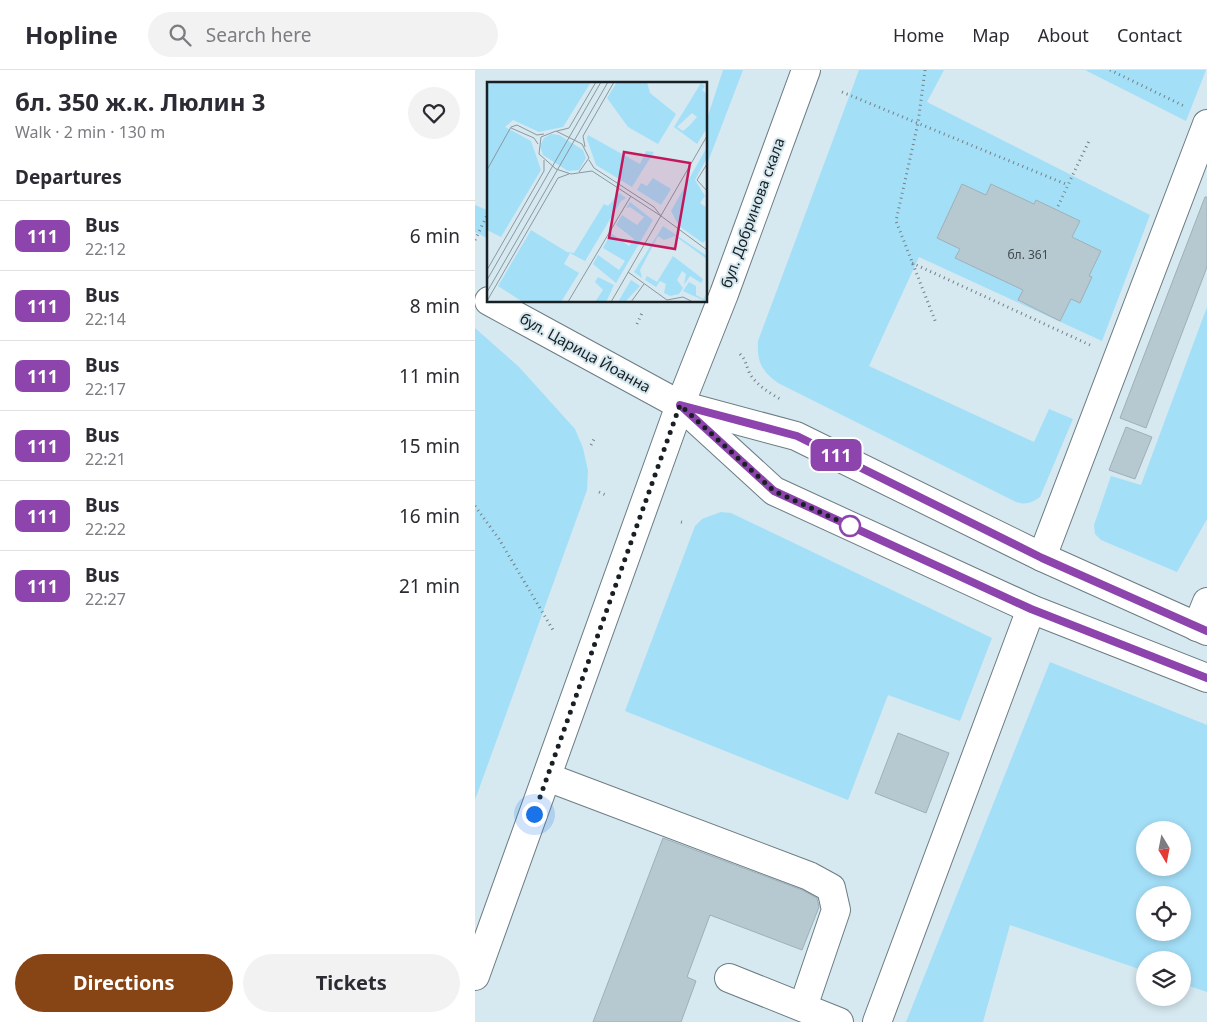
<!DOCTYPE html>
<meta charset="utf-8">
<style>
body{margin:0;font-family:"Noto Sans",sans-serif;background:#f2f2f3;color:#2b2b33;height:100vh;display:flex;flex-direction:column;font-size:19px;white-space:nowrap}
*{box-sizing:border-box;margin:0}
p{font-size:16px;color:#7c7c81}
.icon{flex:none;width:28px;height:28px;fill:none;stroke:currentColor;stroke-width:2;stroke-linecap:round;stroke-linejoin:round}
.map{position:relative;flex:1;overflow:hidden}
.side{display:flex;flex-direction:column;background:#fff;width:475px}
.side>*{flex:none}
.badge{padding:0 10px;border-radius:8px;font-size:18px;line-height:32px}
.needle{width:32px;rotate:170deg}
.buttons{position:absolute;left:661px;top:751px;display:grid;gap:10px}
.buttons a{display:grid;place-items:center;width:55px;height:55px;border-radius:50%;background:#fff;box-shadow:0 2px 8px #0003;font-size:25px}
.you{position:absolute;width:25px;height:25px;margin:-12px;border:4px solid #fff;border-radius:50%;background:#1a73e8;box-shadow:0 0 0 8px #1a73e833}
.map>.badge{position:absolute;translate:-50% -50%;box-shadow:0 0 0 2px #fff}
h2{padding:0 15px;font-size:19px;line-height:45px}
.round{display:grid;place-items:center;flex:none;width:52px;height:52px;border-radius:26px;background:#f2f2f3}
.overview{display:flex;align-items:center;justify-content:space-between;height:85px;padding:0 15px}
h1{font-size:24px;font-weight:700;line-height:38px}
.primary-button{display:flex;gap:10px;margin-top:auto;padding:10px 15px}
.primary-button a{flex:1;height:58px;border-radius:30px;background:#874415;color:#fff;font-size:20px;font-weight:700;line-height:58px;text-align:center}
.primary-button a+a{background:#f2f2f3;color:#2b2b33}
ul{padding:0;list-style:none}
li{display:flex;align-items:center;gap:15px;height:70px;padding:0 15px;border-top:1px solid #e1e1e2}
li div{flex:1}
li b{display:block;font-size:19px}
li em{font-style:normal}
li .badge{min-width:55px;font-weight:700;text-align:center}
header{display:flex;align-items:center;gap:30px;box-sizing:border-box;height:70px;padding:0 25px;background:#fff;border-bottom:1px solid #e1e1e2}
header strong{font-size:24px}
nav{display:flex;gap:28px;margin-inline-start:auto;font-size:18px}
.search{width:350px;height:45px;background:#f2f2f3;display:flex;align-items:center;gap:12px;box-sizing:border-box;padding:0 18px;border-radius:28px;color:#7c7c81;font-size:19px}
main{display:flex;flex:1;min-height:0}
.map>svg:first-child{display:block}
.green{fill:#a4dff8;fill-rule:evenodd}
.building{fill:#b7c9d0;stroke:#9eafb7}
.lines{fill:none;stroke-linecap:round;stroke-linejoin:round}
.minor-casing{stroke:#6c7c83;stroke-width:30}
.major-casing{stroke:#6c7c83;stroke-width:30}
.path{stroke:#748085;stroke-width:3;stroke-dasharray:1 4;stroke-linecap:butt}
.minor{stroke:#fff;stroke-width:28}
.major{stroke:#fff;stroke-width:28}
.line-casing{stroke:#fff;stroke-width:11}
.line{stroke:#8e44ad;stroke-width:8}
.walk{stroke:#192023;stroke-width:5;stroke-dasharray:0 9}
.stop-dot{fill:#fff;stroke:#8e44ad;stroke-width:2.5}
.labels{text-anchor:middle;stroke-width:4;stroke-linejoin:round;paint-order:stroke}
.number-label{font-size:12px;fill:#404a4e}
.street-label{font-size:15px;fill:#192023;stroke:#d6e8f0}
.inset-road{fill:none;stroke:#8a989e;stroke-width:1}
.view{fill:#c2185b;fill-opacity:0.15;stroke:#c2185b;stroke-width:2.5}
.inset-edge{fill:none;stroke:#192023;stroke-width:2.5}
</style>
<header>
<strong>Hopline</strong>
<div class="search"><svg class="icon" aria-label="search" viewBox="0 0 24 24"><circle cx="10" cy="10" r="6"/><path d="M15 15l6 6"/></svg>Search here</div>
<nav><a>Home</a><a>Map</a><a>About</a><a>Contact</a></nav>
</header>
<main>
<section class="side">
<div class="overview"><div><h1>бл. 350 ж.к. Люлин 3</h1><p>Walk · 2 min · 130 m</p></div><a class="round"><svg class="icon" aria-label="heart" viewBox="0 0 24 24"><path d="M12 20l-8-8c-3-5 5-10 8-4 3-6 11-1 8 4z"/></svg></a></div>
<h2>Departures</h2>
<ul>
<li><span class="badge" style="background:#8e44ad;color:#fff">111</span><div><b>Bus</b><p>22:12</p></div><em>6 min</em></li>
<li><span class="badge" style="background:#8e44ad;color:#fff">111</span><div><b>Bus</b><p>22:14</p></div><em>8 min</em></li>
<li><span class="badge" style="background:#8e44ad;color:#fff">111</span><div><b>Bus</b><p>22:17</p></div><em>11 min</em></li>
<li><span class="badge" style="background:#8e44ad;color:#fff">111</span><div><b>Bus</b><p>22:21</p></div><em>15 min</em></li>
<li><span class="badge" style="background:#8e44ad;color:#fff">111</span><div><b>Bus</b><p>22:22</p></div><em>16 min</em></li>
<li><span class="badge" style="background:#8e44ad;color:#fff">111</span><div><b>Bus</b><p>22:27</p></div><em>21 min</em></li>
</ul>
<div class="primary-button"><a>Directions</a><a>Tickets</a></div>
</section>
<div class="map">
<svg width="732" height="952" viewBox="0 0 732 952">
<rect width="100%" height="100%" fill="#d6e8f0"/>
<g class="green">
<path d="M 248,0 L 268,0 L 231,97 L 231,52 Z"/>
<path d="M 384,0 L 469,0 L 452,32 L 675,145 L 627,271 L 444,187 L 394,296 L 559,372 L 574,339 L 598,349 L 565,427 C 557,433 550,435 541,432 L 303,313 C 286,300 282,292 283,271 ZM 487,114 L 511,125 L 517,114 L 559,134 L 561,130 L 605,151 L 597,167 L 626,181 L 614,206 L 616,207 L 605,233 L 596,229 L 585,250 L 543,231 L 548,220 L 480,188 L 485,179 L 462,168 Z"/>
<path d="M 610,0 L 731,0 L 711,51 Z"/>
<path d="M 0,135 L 14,141 L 14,169 L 0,162 Z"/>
<path d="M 732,237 L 732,449 L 702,502 L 626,470 L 620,464 L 619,455 L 636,406 L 666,415 Z"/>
<path d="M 0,258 L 44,297 L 100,359 L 108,378 L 113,401 L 112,420 L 0,730 Z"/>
<path d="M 246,442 L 256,443 L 517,568 L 485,651 L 413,625 L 373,730 L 150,641 L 220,456 L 227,449 Z"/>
<path d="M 575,592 L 732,655 L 732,922 L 708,914 L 708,890 L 670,890 L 670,901 L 535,855 L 508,952 L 431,952 ZM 670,760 L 708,760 L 708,798 L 670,798 ZM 670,825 L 708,825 L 708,862 L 670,862 Z"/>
</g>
<g class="building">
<path d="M 487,114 L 511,125 L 516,114 L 559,134 L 561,130 L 605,151 L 597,167 L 626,181 L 614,206 L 617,207 L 605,233 L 596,229 L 585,251 L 543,230 L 548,220 L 480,188 L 485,179 L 462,168 Z"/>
<path d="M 730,127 L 732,127 L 732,197 L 671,358 L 645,348 Z"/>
<path d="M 651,357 L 677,367 L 660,409 L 634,400 Z"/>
<path d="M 423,663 L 474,683 L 451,743 L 400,723 Z"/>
<path d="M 188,768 L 327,820 L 342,828 L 344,837 L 327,880 L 235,845 L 212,907 L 221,911 L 206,952 L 118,952 Z"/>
</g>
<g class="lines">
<defs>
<g id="minor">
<path d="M 567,487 L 732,54"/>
<path d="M 722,557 L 732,532"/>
<path d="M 72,707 L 334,806 L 356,818 L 361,840 L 328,937"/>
<path d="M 254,908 L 364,952"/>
<path d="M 402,952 L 556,539"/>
</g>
<g id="major">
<path d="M 14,231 L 205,335 L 299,421 L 556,539 L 732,608"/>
<path d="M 209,336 L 321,366 L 567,487 L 732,561"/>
<path d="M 0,906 L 205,335 L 249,224 L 331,0"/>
</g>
</defs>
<use href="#minor" class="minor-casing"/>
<use href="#major" class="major-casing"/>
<g class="path">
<path d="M 450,0 L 443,53 L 421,151 L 461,253"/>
<path d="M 635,0 L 709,36"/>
<path d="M 367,22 L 593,115"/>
<path d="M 583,136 L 614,71"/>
<path d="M 0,170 L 14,141"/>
<path d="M 437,193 L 615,275"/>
<path d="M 162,254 L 167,243"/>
<path d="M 265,284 C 271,290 271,295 274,302 C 280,314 293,322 305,329"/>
<path d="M 116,375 L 120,367"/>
<path d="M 124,422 L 133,426"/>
<path d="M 0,436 L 24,469 L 78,560"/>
<path d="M 206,452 L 210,453"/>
</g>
<use href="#minor" class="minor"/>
<use href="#major" class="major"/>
</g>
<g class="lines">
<defs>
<path id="line" d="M 732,561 L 567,488 L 322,366 L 205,335 L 299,421 L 556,539 L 732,608"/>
</defs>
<use href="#line" class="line-casing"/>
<use href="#line" class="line"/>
<path class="walk" d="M 59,744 L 205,335 L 299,421 L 375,456"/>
</g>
<circle class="stop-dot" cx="375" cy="456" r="10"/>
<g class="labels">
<g class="number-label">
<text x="553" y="189">бл. 361</text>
</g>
<g class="street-label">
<text transform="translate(278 143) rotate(-70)" y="5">бул. Добринова скала</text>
<text transform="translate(110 283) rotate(29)" y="5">бул. Царица Йоанна</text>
</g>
</g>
<g transform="translate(12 12)">
<rect width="220" height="220" fill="#d6e8f0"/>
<path d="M 0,0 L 104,0 L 76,45 L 52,50 L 26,38 L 18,45 L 44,59 L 54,88 L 14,155 L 0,148 ZM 130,0 L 160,0 L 163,11 L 189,32 L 171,62 L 141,45 L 120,16 ZM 214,1 L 218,4 L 215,8 L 220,12 L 220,46 L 210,62 L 187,45 ZM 205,31 L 210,35 L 202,44 L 196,49 L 190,45 ZM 64,52 L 72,53 L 96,68 L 99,76 L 92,88 L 81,89 L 56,73 L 53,64 L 57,56 ZM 101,53 L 153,82 L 159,69 L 167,70 L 145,105 L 109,83 L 100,57 ZM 220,65 L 220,76 L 208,98 L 218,114 L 213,121 L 220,126 L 220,156 L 216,161 L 192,144 L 184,129 ZM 166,96 L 184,107 L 174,123 L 150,108 L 154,101 L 160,104 ZM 132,111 L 139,116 L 134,119 L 98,179 L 83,171 L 77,182 L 92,191 L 74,220 L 36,220 L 11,204 L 44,148 L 80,170 L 87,171 L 117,122 L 121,124 ZM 143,120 L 166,138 L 129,201 L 106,182 L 111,173 L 132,188 L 138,179 L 116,166 L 124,151 L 142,164 L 147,157 L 129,143 L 135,133 L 150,143 L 157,135 L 143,125 L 139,126 ZM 176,144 L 220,174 L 220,177 L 188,154 L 177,158 L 171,154 L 153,188 L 155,196 L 147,190 ZM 186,174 L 216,197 L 214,201 L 203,194 L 197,203 L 199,192 L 195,189 L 190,198 L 196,206 L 192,212 L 183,214 L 177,211 L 179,202 L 173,199 L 169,205 L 158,198 L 160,194 L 170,200 ZM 111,195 L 127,203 L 119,220 L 108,220 L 116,208 L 108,200 ZM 144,198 L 153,204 L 138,220 L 131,220 ZM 202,200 L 209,204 L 209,213 L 216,217 L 220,211 L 220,220 L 196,209 Z" fill="#a4dff8" fill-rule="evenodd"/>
<path class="inset-road" d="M 24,46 L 47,56 L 51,62M 70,49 L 82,46 L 109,0M 98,65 L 96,54 L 127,0M 102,78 L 107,86 L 167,125 L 174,134 L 220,168M 220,82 L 210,98 L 220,109M 0,88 L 24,45 L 30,43 L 50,53 L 57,52M 92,90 L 102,76 L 95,62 L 69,49 L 54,55 L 52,72 L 69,87 L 84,92 L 105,89 L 174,134M 0,188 L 57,89 L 57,78M 141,190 L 180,218 L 196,215 L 206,220M 0,198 L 114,0M 0,210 L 121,0M 0,219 L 71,96 L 82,92M 81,220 L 144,114M 124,220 L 220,54M 144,220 L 157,202"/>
<path class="view" d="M 137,70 L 203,81 L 188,167 L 122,156 Z"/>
<rect width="220" height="220" class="inset-edge"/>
</g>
</svg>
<div class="buttons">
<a><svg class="needle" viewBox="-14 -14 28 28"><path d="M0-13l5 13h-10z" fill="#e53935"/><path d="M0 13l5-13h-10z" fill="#7c7c81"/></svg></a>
<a><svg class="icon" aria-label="locate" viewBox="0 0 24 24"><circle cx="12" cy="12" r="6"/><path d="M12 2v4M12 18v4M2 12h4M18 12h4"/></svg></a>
<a><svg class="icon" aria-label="layers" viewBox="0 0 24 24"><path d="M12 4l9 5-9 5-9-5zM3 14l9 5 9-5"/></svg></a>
</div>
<div class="you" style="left:59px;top:744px"></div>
<b class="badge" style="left:361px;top:385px;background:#8e44ad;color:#fff">111</b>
</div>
</main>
